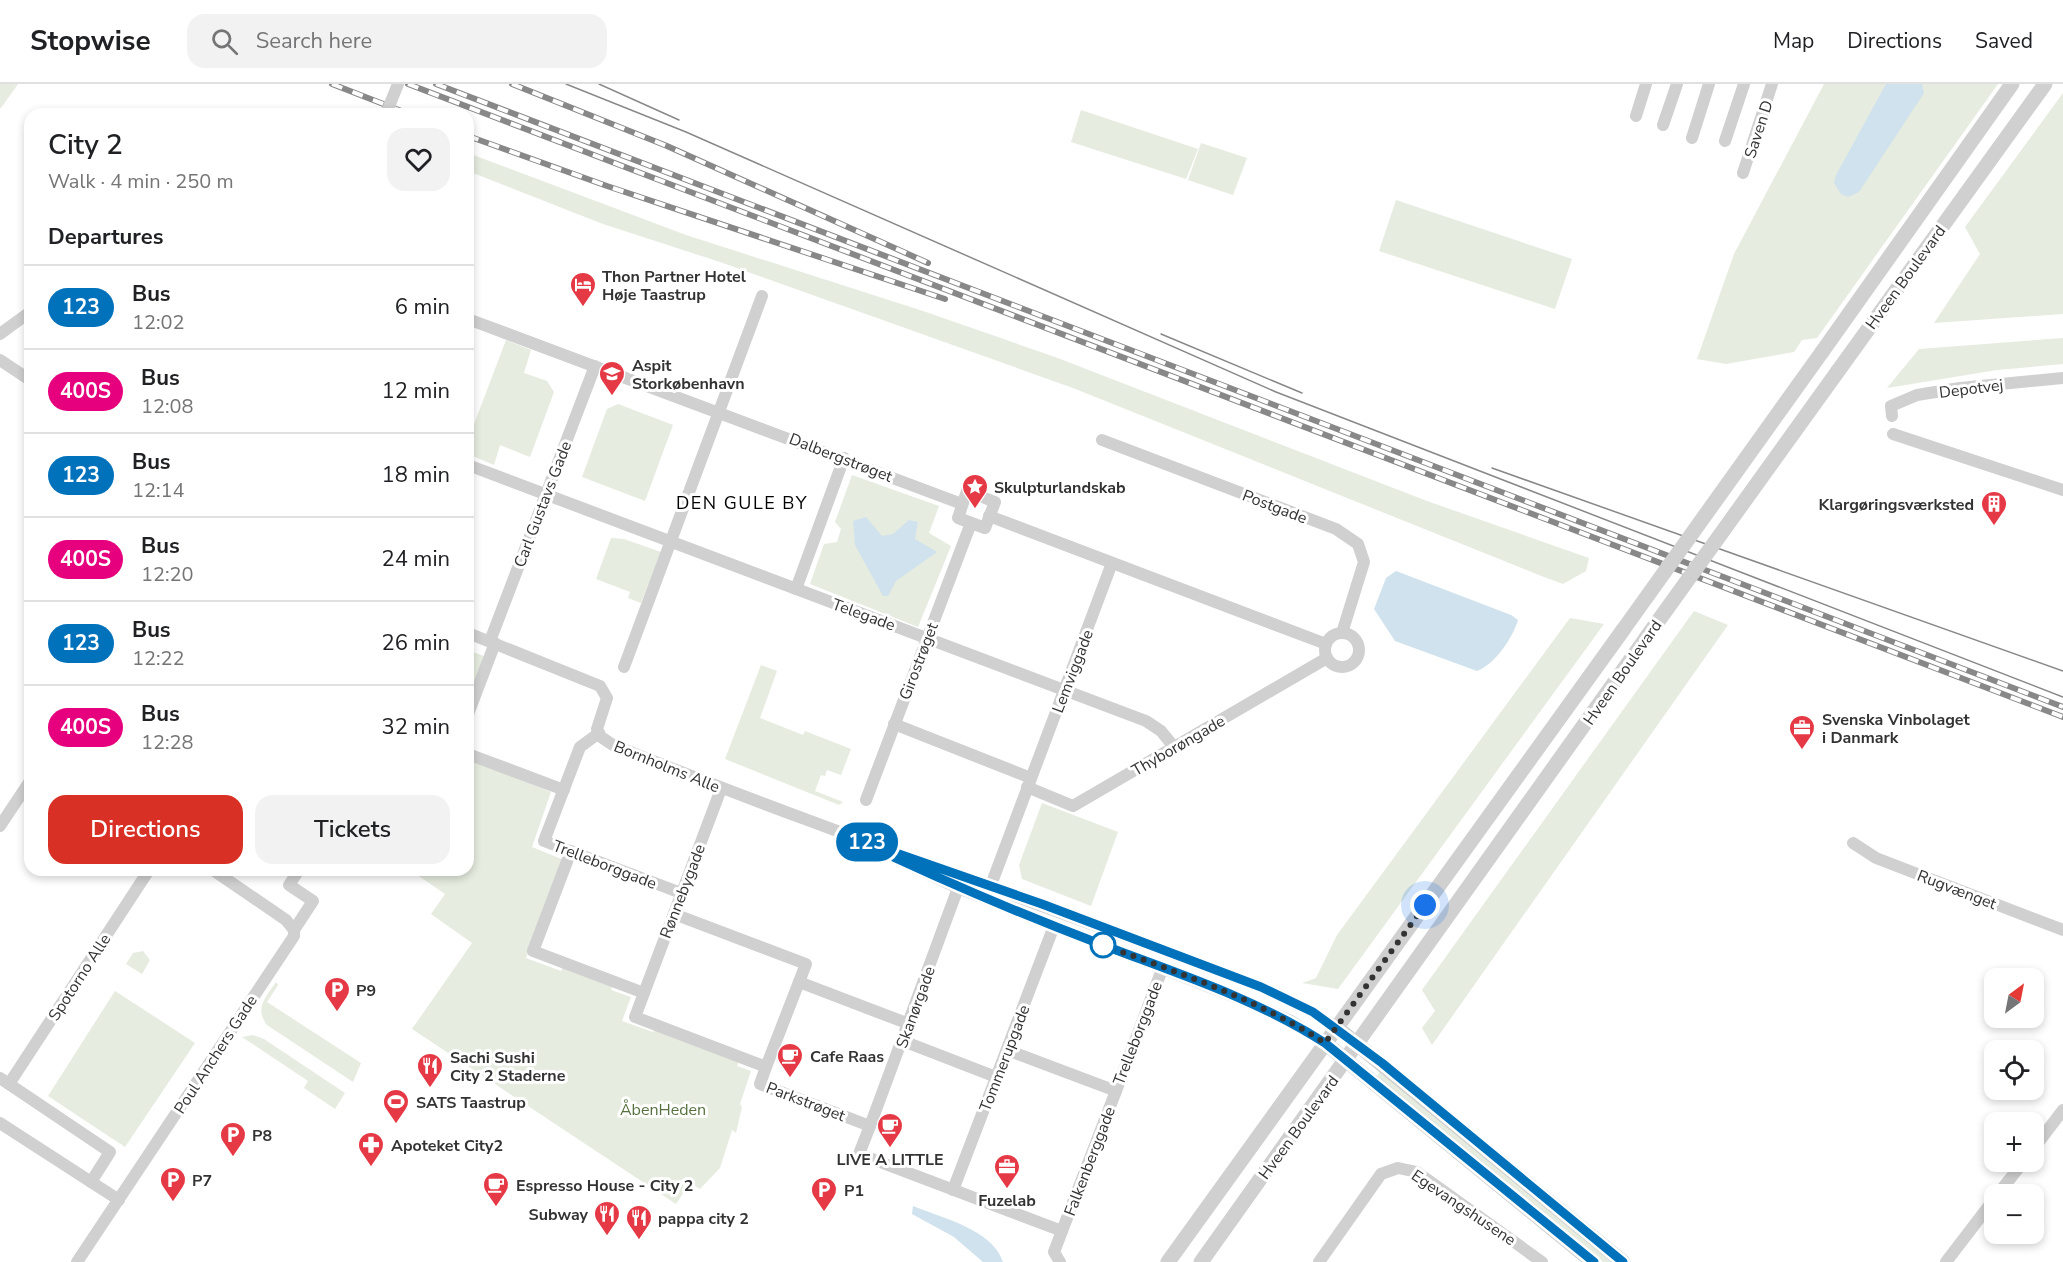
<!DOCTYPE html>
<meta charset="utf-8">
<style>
body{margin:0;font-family:"Nunito Sans",sans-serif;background:#f2f2f2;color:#202124;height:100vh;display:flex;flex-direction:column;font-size:22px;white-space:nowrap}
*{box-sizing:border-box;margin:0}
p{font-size:20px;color:#757577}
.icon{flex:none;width:33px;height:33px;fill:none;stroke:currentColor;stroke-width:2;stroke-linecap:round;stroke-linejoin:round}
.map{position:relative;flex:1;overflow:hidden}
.sheet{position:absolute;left:24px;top:24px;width:450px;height:768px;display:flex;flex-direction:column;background:#fff;border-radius:18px;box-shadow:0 3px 9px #0003}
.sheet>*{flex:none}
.badge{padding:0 12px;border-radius:20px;font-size:21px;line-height:39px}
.needle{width:39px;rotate:32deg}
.controls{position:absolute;left:1984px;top:884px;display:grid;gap:12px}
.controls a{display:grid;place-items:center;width:60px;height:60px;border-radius:12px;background:#fff;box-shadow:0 3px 9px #0003;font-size:30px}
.you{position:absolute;width:30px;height:30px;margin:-15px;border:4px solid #fff;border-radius:50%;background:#1a73e8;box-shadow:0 0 0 9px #1a73e833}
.map>.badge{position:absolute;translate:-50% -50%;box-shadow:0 0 0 3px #fff}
h2{padding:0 24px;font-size:22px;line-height:54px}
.round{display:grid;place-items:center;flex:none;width:63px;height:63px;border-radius:18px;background:#f2f2f2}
.headline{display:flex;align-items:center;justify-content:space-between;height:102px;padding:0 24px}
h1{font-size:28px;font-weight:600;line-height:45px}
.button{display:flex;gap:12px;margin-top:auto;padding:12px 24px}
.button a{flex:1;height:69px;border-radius:18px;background:#d93025;color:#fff;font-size:24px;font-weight:600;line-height:69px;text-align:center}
.button a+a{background:#f2f2f2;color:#202124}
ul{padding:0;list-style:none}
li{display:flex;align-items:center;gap:18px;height:84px;padding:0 24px;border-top:2px solid #e0e0e0}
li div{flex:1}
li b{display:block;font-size:22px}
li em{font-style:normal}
li .badge{min-width:66px;font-weight:700;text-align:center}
header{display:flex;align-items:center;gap:36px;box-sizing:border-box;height:84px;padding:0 30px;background:#fff;border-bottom:2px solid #e0e0e0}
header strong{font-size:28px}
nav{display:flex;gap:33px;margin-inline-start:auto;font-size:21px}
.search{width:420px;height:54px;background:#f2f2f2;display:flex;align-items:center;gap:15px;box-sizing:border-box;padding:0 21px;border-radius:18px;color:#757577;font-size:22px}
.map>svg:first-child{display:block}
.green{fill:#e6ecdf}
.water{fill:#cfe2ee}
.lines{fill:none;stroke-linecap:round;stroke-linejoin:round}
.minor{stroke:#d0d0d0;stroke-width:12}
.tertiary{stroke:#d0d0d0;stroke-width:15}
.tram{stroke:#888;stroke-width:1.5}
.rail-casing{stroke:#888;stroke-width:6}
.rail{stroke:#fff;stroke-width:4;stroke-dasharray:11;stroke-linecap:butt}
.minor-bridge{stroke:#d0d0d0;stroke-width:12}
.tertiary-bridge{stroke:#d0d0d0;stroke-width:15}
.line-casing{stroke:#fff;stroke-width:14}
.line{stroke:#0072bc;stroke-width:9}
.walk{stroke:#333;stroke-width:6;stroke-dasharray:0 10.8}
.stop-dot{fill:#fff;stroke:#0072bc;stroke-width:3}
.labels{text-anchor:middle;stroke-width:6;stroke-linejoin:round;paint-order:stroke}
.street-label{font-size:16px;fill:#333;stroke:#fff}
.poi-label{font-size:16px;font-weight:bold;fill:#333;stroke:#fff;text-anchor:start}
.park-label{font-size:16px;fill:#56703f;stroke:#fff}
.neighbourhood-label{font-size:18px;letter-spacing:1.5px;fill:#000;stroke:#fff}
</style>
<header>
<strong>Stopwise</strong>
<div class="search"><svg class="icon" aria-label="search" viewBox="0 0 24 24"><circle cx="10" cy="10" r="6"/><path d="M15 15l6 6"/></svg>Search here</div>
<nav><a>Map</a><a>Directions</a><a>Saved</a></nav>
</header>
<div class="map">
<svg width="2063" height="1178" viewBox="0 0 2063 1178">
<rect width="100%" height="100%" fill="#fff"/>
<g class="green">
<path d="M 0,0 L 18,0 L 1,24 L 0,24 Z"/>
<path d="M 1824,0 L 1998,0 L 1817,254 L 1802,256 L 1794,268 L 1726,280 L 1697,275 L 1734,170 Z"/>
<path d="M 2063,9 L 2063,230 L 1934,239 L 1980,170 L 1965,143 Z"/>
<path d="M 1081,26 L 1198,65 L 1186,95 L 1071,58 Z"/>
<path d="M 1201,59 L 1247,74 L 1233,111 L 1188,96 Z"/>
<path d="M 468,69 L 686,151 L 923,227 L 1055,273 L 1427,417 L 1589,474 L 1586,487 L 1563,500 L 1544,493 L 1073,304 L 723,179 L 603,140 L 468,87 Z"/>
<path d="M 1396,116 L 1572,175 L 1555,225 L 1379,167 Z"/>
<path d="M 2063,254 L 2063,280 L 1997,286 L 1887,304 L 1919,265 Z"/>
<path d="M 506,256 L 531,266 L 524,289 L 547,297 L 554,308 L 530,373 L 500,361 L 494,381 L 468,370 L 468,356 Z"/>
<path d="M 618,320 L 673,341 L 645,417 L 582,393 L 607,325 Z"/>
<path d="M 852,391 L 939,422 L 929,449 L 951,462 L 918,543 L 810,500 L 824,460 L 837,458 L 841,445 L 835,438 Z"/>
<path d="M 611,454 L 624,455 L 661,468 L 641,519 L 628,514 L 630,508 L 596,495 Z"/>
<path d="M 1694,527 L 1728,541 L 1432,961 L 1422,944 L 1435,927 L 1422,906 Z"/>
<path d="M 1570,534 L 1604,540 L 1338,905 L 1302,899 L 1316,894 L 1337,851 Z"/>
<path d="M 468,566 L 494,576 L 468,644 Z"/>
<path d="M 761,581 L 777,587 L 760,634 L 803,651 L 805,647 L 851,665 L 841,691 L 827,686 L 825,692 L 821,691 L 815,707 L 843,718 L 839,721 L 725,675 Z"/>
<path d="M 468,674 L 551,708 L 532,763 L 564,776 L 526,874 L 561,887 L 563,882 L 613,900 L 611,906 L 631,913 L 622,937 L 653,948 L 655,945 L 739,977 L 737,982 L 751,987 L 740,1020 L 742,1023 L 736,1049 L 732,1046 L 720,1084 L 700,1105 L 690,1099 L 676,1120 L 412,945 L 472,859 L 431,830 L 445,810 L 410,786 L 468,786 Z"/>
<path d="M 1042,719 L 1118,748 L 1091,822 L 1022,795 L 1019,781 Z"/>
<path d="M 143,867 L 150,876 L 142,890 L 126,880 L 133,869 Z"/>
<path d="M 276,898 L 278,901 L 267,918 L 361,979 L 353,998 L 267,941 C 254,924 266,913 276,898 Z"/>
<path d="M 115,907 L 195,959 L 125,1063 L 48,1012 Z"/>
<path d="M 253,951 L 264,955 L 345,1009 L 335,1025 L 304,1004 L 308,997 L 242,953 Z"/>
<path d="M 1380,987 L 1614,1178 L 1603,1178 L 1377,993 Z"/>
</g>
<g class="water">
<path d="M 1886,0 L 1922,0 L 1924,9 L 1859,108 L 1848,113 L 1841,110 L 1834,99 L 1836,91 Z"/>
<path d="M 866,433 L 882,452 L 893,450 L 909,436 L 918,438 L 915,455 L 937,468 L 896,497 L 888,512 L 883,512 L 855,461 L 853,437 Z"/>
<path d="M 1396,487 L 1511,531 L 1518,536 C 1512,555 1495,580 1477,587 L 1395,557 L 1374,525 L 1386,494 Z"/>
<path d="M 913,1122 C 942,1134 992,1145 1003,1178 L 983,1178 L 954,1153 L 912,1130 Z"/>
</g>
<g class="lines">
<g class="minor">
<path d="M 1636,32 L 1646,0"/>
<path d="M 1663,41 L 1677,0"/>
<path d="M 1692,54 L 1709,0"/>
<path d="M 1725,57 L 1744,0"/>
<path d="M 1743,89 L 1772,0"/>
<path d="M 468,235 L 962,420"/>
<path d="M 0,250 L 30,228"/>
<path d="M 0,276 L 30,296"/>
<path d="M 1892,332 L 1891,322 L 1917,311 L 1960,304 L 2063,294"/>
<path d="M 1893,350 L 2063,406"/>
<path d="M 1102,356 L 1336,445 L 1358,460 L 1364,478 L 1342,549"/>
<path d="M 468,381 L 1146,637 L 1161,647 L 1174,663"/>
<path d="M 967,407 L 995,418 L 985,444 L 958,434 Z"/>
<path d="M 989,432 L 1326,560"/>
<path d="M 796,505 L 844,374"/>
<circle cx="1342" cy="566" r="17"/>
<path d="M 468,549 L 600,602 L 607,614 L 597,645 L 601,653 L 613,661 C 827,747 1045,821 1261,903 L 1300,921 L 1336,943"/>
<path d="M 490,557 L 595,282"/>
<path d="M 624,583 L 762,212"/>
<path d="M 468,630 L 495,559"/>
<path d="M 894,640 L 1031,694"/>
<path d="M 599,649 L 580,663 L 544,757 L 681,809"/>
<path d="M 468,670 L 564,706"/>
<path d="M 1027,703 L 1073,722 L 1327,574"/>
<path d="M 866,716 L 971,439"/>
<path d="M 0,742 L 30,697"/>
<path d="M 1853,759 L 1876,774 L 2063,846"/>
<path d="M 571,767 L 533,867 L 644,909 L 635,933 L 766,983 L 760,1000 L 870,1042 L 859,1070 L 1062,1147 L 1054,1168 L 1060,1178"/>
<path d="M 895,774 L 958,804 L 1255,921 L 1291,937 L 1325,959"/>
<path d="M 213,786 L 286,836 L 294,846"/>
<path d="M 988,809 L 1112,479"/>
<path d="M 674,830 L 806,880 L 766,983"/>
<path d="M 799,898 L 909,940"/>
<path d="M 644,909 L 721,705"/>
<path d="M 903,957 L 996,993"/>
<path d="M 1007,966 L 1116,1007 L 1163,883"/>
<path d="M 0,994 L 110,1068 L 91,1098"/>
<path d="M 9,1000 L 149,786"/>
<path d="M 0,1039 L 119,1116"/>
<path d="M 870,1042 L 958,804"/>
<path d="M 2034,1064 L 2063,1026"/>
<path d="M 953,1106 L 1054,842"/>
<path d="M 1998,1110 L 2024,1077"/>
<path d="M 1062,1147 L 1116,1007"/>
<path d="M 77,1178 L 294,852 L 294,846 L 313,817 L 289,801 L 299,786"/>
<path d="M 1319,1178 L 1381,1090 L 1398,1084 L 1417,1088 L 1542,1178"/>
<path d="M 1946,1178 L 1995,1114"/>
</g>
<g class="tertiary">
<path d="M 1822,268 L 2012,0"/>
<path d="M 1838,287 L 2045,0"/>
<path d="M 1336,943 L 1623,1178"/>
<path d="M 1325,959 L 1593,1178"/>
<path d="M 1168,1178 L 1623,546"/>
<path d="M 1201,1178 L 1646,554"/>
</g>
<g class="tram">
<path d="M 566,0 L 686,48 L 1276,308 L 2063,613"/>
<path d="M 599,0 L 679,36"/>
<path d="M 1161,250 L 1302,309"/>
<path d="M 1492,384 L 2063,587"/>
</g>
<defs>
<g id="rail">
<path d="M 332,0 L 409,30"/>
<path d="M 408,0 L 2063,633"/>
<path d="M 436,0 L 2063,623"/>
<path d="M 512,0 L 667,62 L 928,179"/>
<path d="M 468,52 L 607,102 L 945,215"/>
</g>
</defs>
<use href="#rail" class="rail-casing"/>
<use href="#rail" class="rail"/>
<path class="minor-bridge" d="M 386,30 L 398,0"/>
<g class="tertiary-bridge">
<path d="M 1623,546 L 1822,268"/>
<path d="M 1646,554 L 1838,287"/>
</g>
</g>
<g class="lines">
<defs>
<path id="line" d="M 1594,1178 L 1325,959 C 1257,915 1176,889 1100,860 C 1016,828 934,793 853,754 L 1042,820 L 1261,903 L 1313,928 L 1382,979 L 1623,1178"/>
</defs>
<use href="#line" class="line-casing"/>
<use href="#line" class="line"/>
<path class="walk" d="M 1103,861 L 1098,859 C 1175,888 1256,914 1325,959 L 1425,821"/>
</g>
<defs>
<symbol id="hotel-pin" viewBox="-11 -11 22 30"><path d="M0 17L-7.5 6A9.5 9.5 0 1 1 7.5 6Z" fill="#e63946" stroke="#fff"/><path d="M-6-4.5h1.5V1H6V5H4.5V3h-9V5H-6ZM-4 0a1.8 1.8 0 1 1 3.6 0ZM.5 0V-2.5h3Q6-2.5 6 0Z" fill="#fff"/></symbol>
<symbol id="school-pin" viewBox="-11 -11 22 30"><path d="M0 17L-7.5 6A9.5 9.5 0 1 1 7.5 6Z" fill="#e63946" stroke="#fff"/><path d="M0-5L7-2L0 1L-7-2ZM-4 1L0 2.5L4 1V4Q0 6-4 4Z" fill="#fff"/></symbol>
<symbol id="sight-pin" viewBox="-11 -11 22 30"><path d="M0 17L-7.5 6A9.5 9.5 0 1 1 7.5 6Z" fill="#e63946" stroke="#fff"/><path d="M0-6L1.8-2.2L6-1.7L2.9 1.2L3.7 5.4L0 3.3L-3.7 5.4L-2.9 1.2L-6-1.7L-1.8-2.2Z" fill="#fff"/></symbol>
<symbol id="building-pin" viewBox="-11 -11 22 30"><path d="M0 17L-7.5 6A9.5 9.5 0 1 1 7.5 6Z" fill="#e63946" stroke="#fff"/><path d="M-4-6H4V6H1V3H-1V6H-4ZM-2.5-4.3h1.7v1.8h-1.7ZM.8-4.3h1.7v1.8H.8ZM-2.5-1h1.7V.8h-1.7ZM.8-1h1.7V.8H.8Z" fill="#fff"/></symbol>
<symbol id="office-pin" viewBox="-11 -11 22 30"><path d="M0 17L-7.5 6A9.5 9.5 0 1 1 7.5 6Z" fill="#e63946" stroke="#fff"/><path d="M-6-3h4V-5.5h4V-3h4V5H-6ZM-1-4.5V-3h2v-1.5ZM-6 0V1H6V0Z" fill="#fff"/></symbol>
<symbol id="parking-pin" viewBox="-11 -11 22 30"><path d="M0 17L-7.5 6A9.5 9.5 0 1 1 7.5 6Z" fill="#e63946" stroke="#fff"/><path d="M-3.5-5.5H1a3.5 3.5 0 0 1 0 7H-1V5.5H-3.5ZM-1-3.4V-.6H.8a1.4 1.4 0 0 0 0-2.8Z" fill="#fff"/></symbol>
<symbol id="cafe-pin" viewBox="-11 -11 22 30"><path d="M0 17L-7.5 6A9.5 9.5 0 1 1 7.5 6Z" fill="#e63946" stroke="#fff"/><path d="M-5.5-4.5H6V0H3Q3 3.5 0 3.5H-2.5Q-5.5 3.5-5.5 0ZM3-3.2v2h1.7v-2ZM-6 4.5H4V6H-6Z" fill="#fff"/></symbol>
<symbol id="restaurant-pin" viewBox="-11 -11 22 30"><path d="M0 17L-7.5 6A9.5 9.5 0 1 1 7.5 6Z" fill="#e63946" stroke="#fff"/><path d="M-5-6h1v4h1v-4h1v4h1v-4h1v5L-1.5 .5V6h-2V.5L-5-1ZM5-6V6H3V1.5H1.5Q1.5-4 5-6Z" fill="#fff"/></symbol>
<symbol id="stadium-pin" viewBox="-11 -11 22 30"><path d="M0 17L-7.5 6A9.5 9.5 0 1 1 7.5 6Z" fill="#e63946" stroke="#fff"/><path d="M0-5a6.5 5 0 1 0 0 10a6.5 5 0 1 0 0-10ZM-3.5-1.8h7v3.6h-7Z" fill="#fff"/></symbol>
<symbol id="pharmacy-pin" viewBox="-11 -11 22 30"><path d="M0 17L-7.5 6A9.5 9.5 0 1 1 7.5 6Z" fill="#e63946" stroke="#fff"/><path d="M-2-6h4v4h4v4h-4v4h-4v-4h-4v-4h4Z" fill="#fff"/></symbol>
</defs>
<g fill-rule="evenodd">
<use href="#hotel-pin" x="568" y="186" width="30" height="40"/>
<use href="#school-pin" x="597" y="275" width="30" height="40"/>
<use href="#sight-pin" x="960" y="388" width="30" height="40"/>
<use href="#building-pin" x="1979" y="405" width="30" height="40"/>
<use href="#office-pin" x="1787" y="629" width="30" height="40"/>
<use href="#parking-pin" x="322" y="891" width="30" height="40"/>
<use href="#cafe-pin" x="775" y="957" width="30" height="40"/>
<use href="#restaurant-pin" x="415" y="967" width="30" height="40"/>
<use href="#stadium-pin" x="381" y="1003" width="30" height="40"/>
<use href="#cafe-pin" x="875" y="1027" width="30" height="40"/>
<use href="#parking-pin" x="218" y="1036" width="30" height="40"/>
<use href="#pharmacy-pin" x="356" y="1046" width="30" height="40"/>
<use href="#office-pin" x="992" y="1068" width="30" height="40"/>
<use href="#parking-pin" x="158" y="1081" width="30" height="40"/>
<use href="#cafe-pin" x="481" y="1086" width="30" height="40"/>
<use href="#parking-pin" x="809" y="1091" width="30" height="40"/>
<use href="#restaurant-pin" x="592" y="1115" width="30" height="40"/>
<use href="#restaurant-pin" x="624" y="1119" width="30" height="40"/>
</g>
<circle class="stop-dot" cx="1103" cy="861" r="12"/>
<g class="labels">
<g class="street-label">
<text transform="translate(1758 45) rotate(-72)" y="6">Saven D</text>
<text transform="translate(1905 193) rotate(-54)" y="6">Hveen Boulevard</text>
<text transform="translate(1971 304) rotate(-7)" y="6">Depotvej</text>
<text transform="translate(841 373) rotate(21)" y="6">Dalbergstrøget</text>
<text transform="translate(542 420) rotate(-69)" y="6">Carl Gustavs Gade</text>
<text transform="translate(1275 422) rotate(21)" y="6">Postgade</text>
<text transform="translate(864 530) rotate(20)" y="6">Telegade</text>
<text transform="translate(918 577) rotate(-69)" y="6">Girostrøget</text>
<text transform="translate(1072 587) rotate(-69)" y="6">Lemviggade</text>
<text transform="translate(1622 588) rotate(-55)" y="6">Hveen Boulevard</text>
<text transform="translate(1178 661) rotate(-30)" y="6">Thyborøngade</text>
<text transform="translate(667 682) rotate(22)" y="6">Bornholms Alle</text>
<text transform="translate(605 780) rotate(21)" y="6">Trelleborggade</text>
<text transform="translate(1957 805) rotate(21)" y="6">Rugvænget</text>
<text transform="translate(682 807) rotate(-69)" y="6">Rønnebygade</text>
<text transform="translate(79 893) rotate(-57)" y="6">Spotorno Alle</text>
<text transform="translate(915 923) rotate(-70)" y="6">Skanørgade</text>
<text transform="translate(1137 949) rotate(-69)" y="6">Trelleborggade</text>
<text transform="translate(215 970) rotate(-57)" y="6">Poul Anchers Gade</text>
<text transform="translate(1004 974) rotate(-69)" y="6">Tommerupgade</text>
<text transform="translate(806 1017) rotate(21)" y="6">Parkstrøget</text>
<text transform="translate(1298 1043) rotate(-54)" y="6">Hveen Boulevard</text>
<text transform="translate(1089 1077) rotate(-69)" y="6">Falkenberggade</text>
<text transform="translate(1464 1123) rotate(34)" y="6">Egevangshusene</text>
</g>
<g class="poi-label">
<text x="602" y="198">Thon Partner Hotel<tspan x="602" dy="18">Høje Taastrup</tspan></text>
<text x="632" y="287">Aspit<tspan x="632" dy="18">Storkøbenhavn</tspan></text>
<text x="994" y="409">Skulpturlandskab</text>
<text x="1974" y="426" text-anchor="end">Klargøringsværksted</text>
<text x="1822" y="641">Svenska Vinbolaget<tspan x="1822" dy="18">i Danmark</tspan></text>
<text x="356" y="912">P9</text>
<text x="810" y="978">Cafe Raas</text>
<text x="450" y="979">Sachi Sushi<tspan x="450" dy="18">City 2 Staderne</tspan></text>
<text x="416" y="1024">SATS Taastrup</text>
<text x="252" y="1057">P8</text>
<text x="391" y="1067">Apoteket City2</text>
<text x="890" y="1081" text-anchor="middle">LIVE A LITTLE</text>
<text x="192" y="1102">P7</text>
<text x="516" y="1107">Espresso House - City 2</text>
<text x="844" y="1112">P1</text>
<text x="1007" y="1122" text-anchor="middle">Fuzelab</text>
<text x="588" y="1136" text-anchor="end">Subway</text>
<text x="658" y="1140">pappa city 2</text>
</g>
<g class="park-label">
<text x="663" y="1031">ÅbenHeden</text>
</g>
<g class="neighbourhood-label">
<text x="742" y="425">DEN GULE BY</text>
</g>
</g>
</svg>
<div class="controls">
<a><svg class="needle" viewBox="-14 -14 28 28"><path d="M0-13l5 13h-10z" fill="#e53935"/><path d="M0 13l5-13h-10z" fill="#757577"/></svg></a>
<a><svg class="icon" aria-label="locate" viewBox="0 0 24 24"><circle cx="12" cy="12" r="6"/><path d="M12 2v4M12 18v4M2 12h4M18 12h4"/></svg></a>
<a>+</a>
<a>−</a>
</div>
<div class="you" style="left:1425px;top:821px"></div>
<b class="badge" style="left:867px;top:758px;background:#0072bc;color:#fff">123</b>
<section class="sheet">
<div class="headline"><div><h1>City 2</h1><p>Walk · 4 min · 250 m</p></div><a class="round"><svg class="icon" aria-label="heart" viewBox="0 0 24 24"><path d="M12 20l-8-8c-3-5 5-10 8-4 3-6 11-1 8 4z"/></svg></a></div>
<h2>Departures</h2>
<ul>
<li><span class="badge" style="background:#0072bc;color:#fff">123</span><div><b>Bus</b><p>12:02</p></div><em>6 min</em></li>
<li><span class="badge" style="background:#e6007e;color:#fff">400S</span><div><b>Bus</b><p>12:08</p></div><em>12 min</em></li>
<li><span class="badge" style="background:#0072bc;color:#fff">123</span><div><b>Bus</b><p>12:14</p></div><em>18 min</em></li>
<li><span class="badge" style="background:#e6007e;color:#fff">400S</span><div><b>Bus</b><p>12:20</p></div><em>24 min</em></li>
<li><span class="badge" style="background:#0072bc;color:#fff">123</span><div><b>Bus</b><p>12:22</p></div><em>26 min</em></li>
<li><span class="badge" style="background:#e6007e;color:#fff">400S</span><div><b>Bus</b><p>12:28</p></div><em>32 min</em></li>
</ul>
<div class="button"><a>Directions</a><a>Tickets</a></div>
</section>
</div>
